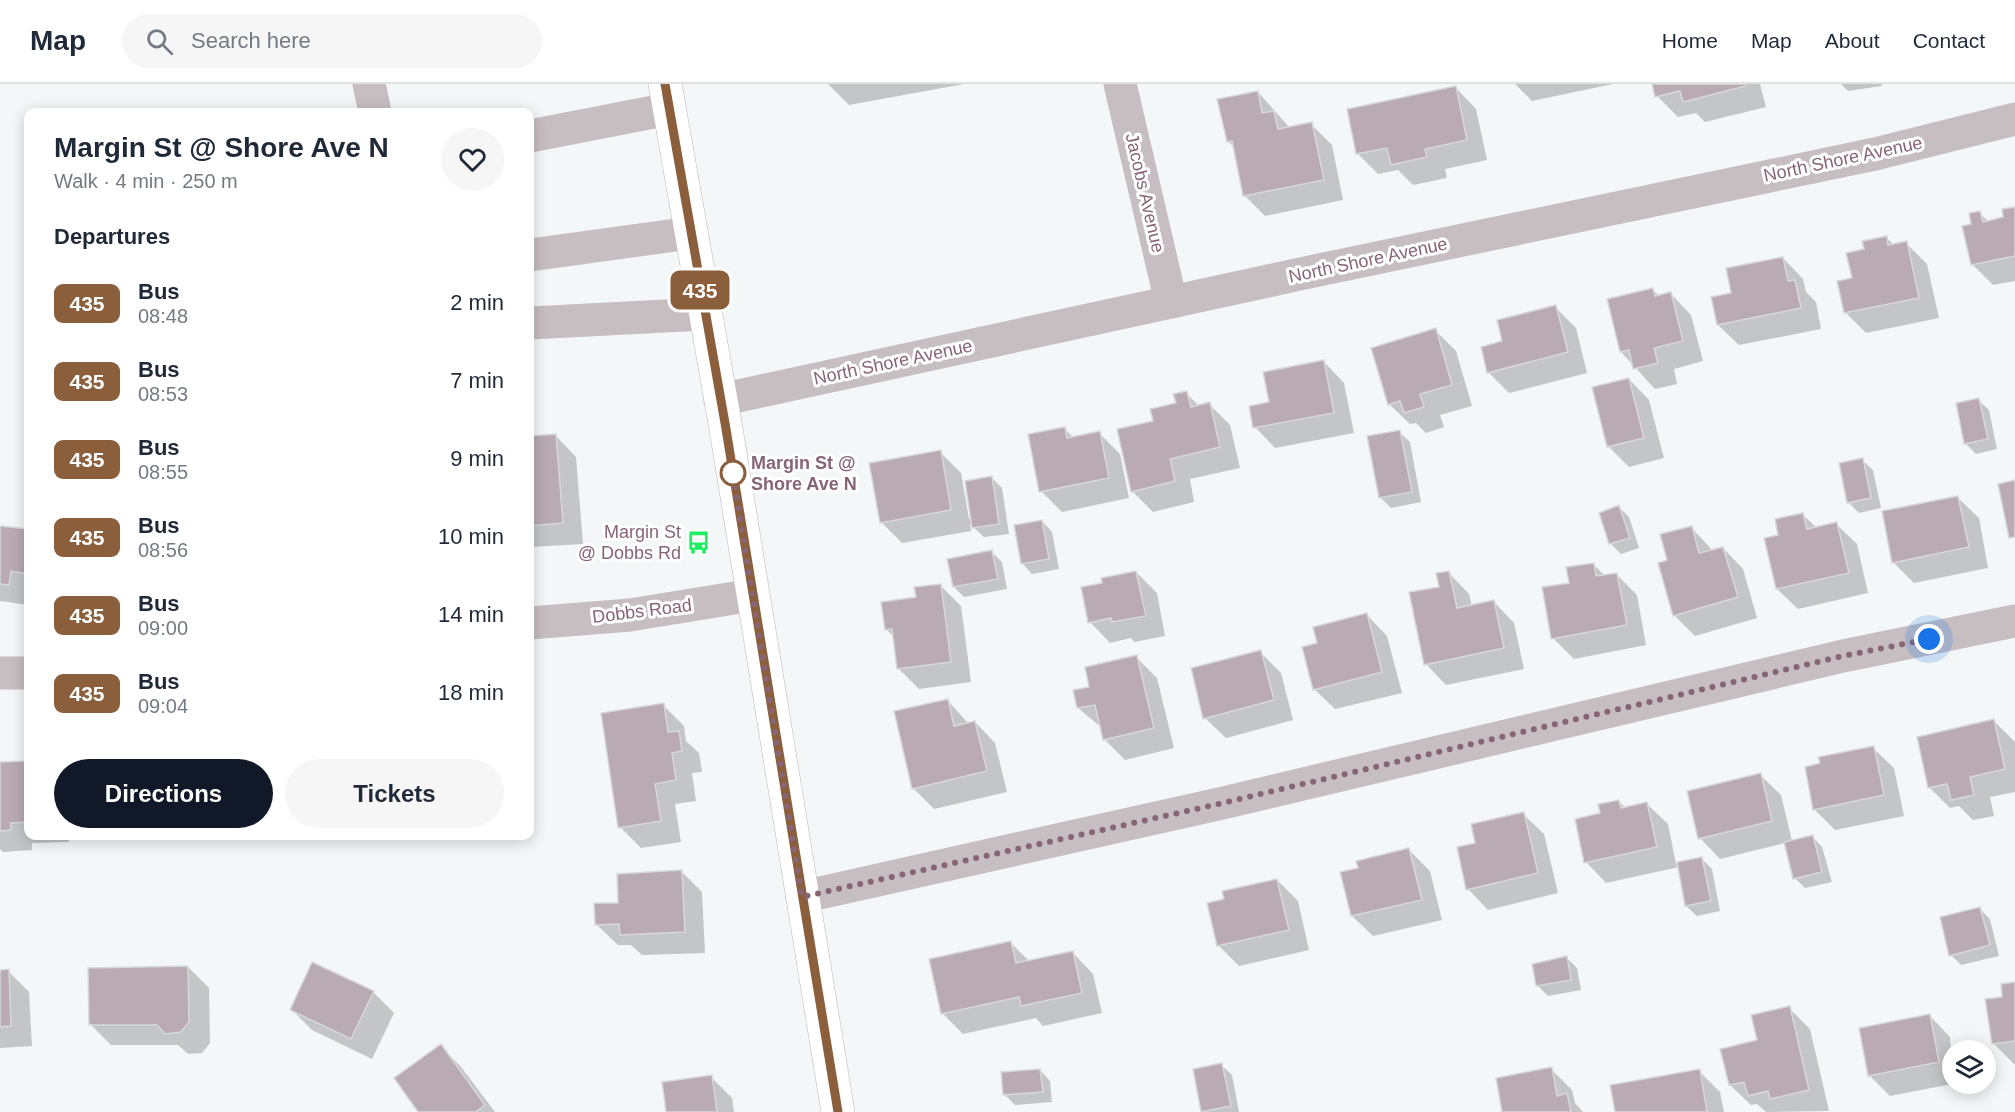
<!DOCTYPE html>
<meta charset="utf-8">
<style>
body{margin:0;font-family:Helvetica,sans-serif;background:#f6f6f7;color:#1f2937;height:100vh;display:flex;flex-direction:column;font-size:22px;white-space:nowrap}
*{box-sizing:border-box;margin:0}
p{font-size:20px;color:#747a83}
.icon{flex:none;width:33px;height:33px;fill:none;stroke:currentColor;stroke-width:2;stroke-linecap:round;stroke-linejoin:round}
.map{position:relative;flex:1;overflow:hidden}
.details{position:absolute;left:24px;top:24px;width:510px;height:732px;display:flex;flex-direction:column;background:#fff;border-radius:12px;box-shadow:0 3px 15px #0003}
.details>*{flex:none}
.badge{padding:0 12px;border-radius:9px;font-size:21px;line-height:39px}
.controls{position:absolute;left:1942px;top:956px;display:grid;gap:12px}
.controls a{display:grid;place-items:center;width:54px;height:54px;border-radius:50%;background:#fff;box-shadow:0 3px 15px #0003;font-size:30px}
.you{position:absolute;width:30px;height:30px;margin:-15px;border:4px solid #fff;border-radius:50%;background:#1a73e8;box-shadow:0 0 0 9px #1a73e833}
.map>.badge{position:absolute;translate:-50% -50%;box-shadow:0 0 0 3px #fff}
h2{padding:0 30px;font-size:22px;line-height:54px}
.round{display:grid;place-items:center;flex:none;width:63px;height:63px;border-radius:32px;background:#f6f6f7}
.summary{display:flex;align-items:center;justify-content:space-between;height:102px;padding:0 30px}
h1{font-size:28px;font-weight:700;line-height:45px}
.primary-button{display:flex;gap:12px;margin-top:auto;padding:12px 30px}
.primary-button a{flex:1;height:69px;border-radius:36px;background:#111827;color:#fff;font-size:24px;font-weight:700;line-height:69px;text-align:center}
.primary-button a+a{background:#f6f6f7;color:#1f2937}
ul{padding:0;list-style:none}
li{display:flex;align-items:center;gap:18px;height:78px;padding:0 30px}
li div{flex:1}
li b{display:block;font-size:22px}
li em{font-style:normal}
li .badge{min-width:66px;font-weight:700;text-align:center}
header{display:flex;align-items:center;gap:36px;box-sizing:border-box;height:84px;padding:0 30px;background:#fff;border-bottom:2px solid #e0e1e3}
header strong{font-size:28px}
nav{display:flex;gap:33px;margin-inline-start:auto;font-size:21px}
.search{width:420px;height:54px;background:#f6f6f7;display:flex;align-items:center;gap:15px;box-sizing:border-box;padding:0 21px;border-radius:33px;color:#747a83;font-size:22px}
.map>svg:first-child{display:block}
.shadow{fill:#0003}
.building{fill:#baabb3;stroke:#d7d9d9;stroke-width:1.5}
.lines{fill:none;stroke-linecap:round;stroke-linejoin:round}
.major-casing{stroke:#bdb3b8;stroke-width:34}
.minor{stroke:#c7bec2;stroke-width:33}
.major{stroke:#fff;stroke-width:33}
.line-casing{stroke:#fff;stroke-width:14}
.line{stroke:#8b5e3c;stroke-width:9}
.walk{stroke:#876575;stroke-width:6;stroke-dasharray:0 10.8}
.stop-dot{fill:#fff;stroke:#8b5e3c;stroke-width:3}
.labels{text-anchor:middle;stroke-width:6;stroke-linejoin:round;paint-order:stroke}
.street-label{font-size:18px;fill:#876575;stroke:#fff}
.stop-label{font-size:18px;font-weight:bold;fill:#876575;stroke:#fff;text-anchor:start}
.poi-label{font-size:18px;fill:#876575;stroke:#fff;text-anchor:end}
</style>
<header>
<strong>Map</strong>
<div class="search"><svg class="icon" aria-label="search" viewBox="0 0 24 24"><circle cx="10" cy="10" r="6"/><path d="M15 15l6 6"/></svg>Search here</div>
<nav><a>Home</a><a>Map</a><a>About</a><a>Contact</a></nav>
</header>
<div class="map">
<svg width="2015" height="1028" viewBox="0 0 2015 1028">
<rect width="100%" height="100%" fill="#f4f7f8"/>
<g class="shadow">
<path d="M 828,0 L 964,0 L 849,21 Z"/>
<path d="M 1515,0 L 1613,0 L 1532,17 Z"/>
<path d="M 1654,0 L 1760,0 L 1766,23 L 1705,38 L 1696,29 L 1678,33 L 1657,12 Z"/>
<path d="M 1841,0 L 1882,0 L 1882,2 L 1848,7 Z"/>
<path d="M 1456,4 L 1476,25 L 1487,76 L 1445,85 L 1447,94 L 1413,101 L 1398,86 L 1378,90 L 1358,70 Z"/>
<path d="M 1258,8 L 1290,44 L 1311,40 L 1332,61 L 1343,116 L 1265,132 L 1245,112 L 1235,64 L 1228,57 Z"/>
<path d="M 2015,125 L 2015,197 L 1993,201 L 1973,181 L 1973,141 L 1979,129 L 1989,138 L 2005,135 Z"/>
<path d="M 1886,153 L 1894,161 L 1906,159 L 1927,180 L 1939,234 L 1866,249 L 1845,228 L 1866,167 Z"/>
<path d="M 1783,174 L 1803,195 L 1806,208 L 1816,218 L 1821,245 L 1739,261 L 1718,241 L 1732,210 Z"/>
<path d="M 1652,205 L 1659,212 L 1671,210 L 1691,231 L 1703,277 L 1674,285 L 1677,300 L 1655,305 L 1621,268 Z"/>
<path d="M 1555,223 L 1576,244 L 1587,289 L 1509,309 L 1488,288 L 1504,258 Z"/>
<path d="M 1435,246 L 1456,267 L 1472,322 L 1440,331 L 1444,343 L 1426,349 L 1416,339 L 1410,340 L 1389,320 Z"/>
<path d="M 1324,278 L 1344,299 L 1354,349 L 1275,364 L 1255,343 L 1271,320 Z"/>
<path d="M 1629,295 L 1649,316 L 1664,374 L 1629,383 L 1609,363 Z"/>
<path d="M 1186,309 L 1199,322 L 1209,320 L 1230,341 L 1240,384 L 1190,395 L 1194,418 L 1153,428 L 1132,407 L 1154,338 L 1177,320 Z"/>
<path d="M 1978,316 L 1989,326 L 1997,365 L 1976,370 L 1966,360 L 1958,320 Z"/>
<path d="M 1065,345 L 1074,354 L 1099,349 L 1120,370 L 1129,414 L 1062,428 L 1041,407 Z"/>
<path d="M 1399,348 L 1410,358 L 1421,418 L 1391,424 L 1380,413 Z"/>
<path d="M 556,352 L 576,373 L 583,460 L 530,463 L 530,354 Z"/>
<path d="M 940,368 L 961,389 L 969,435 L 972,434 L 992,394 L 1002,404 L 1009,450 L 984,453 L 970,440 L 971,447 L 902,459 L 881,438 Z"/>
<path d="M 1862,376 L 1873,386 L 1881,424 L 1859,429 L 1848,418 Z"/>
<path d="M 1958,414 L 1979,434 L 1988,484 L 1914,499 L 1893,478 Z"/>
<path d="M 1619,423 L 1629,433 L 1639,464 L 1621,470 L 1611,460 L 1601,429 Z"/>
<path d="M 1802,430 L 1817,444 L 1836,440 L 1857,460 L 1868,509 L 1798,525 L 1777,505 L 1766,455 L 1780,452 Z"/>
<path d="M 1042,437 L 1052,448 L 1059,485 L 1032,490 L 1022,479 Z"/>
<path d="M 0,443 L 28,447 L 28,521 L 0,517 Z"/>
<path d="M 1691,443 L 1713,467 L 1723,464 L 1743,485 L 1757,534 L 1695,552 L 1674,531 L 1669,477 Z"/>
<path d="M 992,468 L 1002,478 L 1007,505 L 964,513 L 954,503 Z"/>
<path d="M 1593,480 L 1605,492 L 1616,490 L 1637,511 L 1646,561 L 1574,575 L 1553,554 L 1571,500 Z"/>
<path d="M 1136,488 L 1157,509 L 1165,552 L 1134,558 L 1131,554 L 1110,559 L 1090,538 L 1104,500 Z"/>
<path d="M 1449,489 L 1469,510 L 1472,523 L 1494,518 L 1514,539 L 1524,585 L 1446,601 L 1426,580 L 1441,504 Z"/>
<path d="M 940,501 L 961,522 L 971,598 L 919,605 L 899,585 L 895,554 L 886,545 L 918,514 Z"/>
<path d="M 1367,531 L 1387,552 L 1402,609 L 1335,625 L 1314,605 L 1319,560 Z"/>
<path d="M 1260,568 L 1281,589 L 1293,636 L 1226,654 L 1205,634 Z"/>
<path d="M 1136,573 L 1157,594 L 1174,664 L 1125,676 L 1104,655 L 1102,644 L 1078,624 L 1091,604 Z"/>
<path d="M 948,617 L 969,640 L 975,638 L 995,659 L 1007,708 L 934,725 L 913,704 Z"/>
<path d="M 663,621 L 684,642 L 686,657 L 699,669 L 702,688 L 692,689 L 696,717 L 675,720 L 681,758 L 641,764 L 620,743 Z"/>
<path d="M 1994,637 L 2015,658 L 2015,708 L 1990,713 L 1994,732 L 1973,736 L 1959,722 L 1950,724 L 1929,703 Z"/>
<path d="M 1873,664 L 1894,684 L 1904,732 L 1835,746 L 1814,725 Z"/>
<path d="M 28,678 L 28,752 L 68,752 L 69,758 L 32,759 L 32,766 L 3,768 L 0,765 L 0,679 Z"/>
<path d="M 1760,691 L 1781,711 L 1792,757 L 1812,752 L 1822,763 L 1832,798 L 1805,804 L 1795,794 L 1785,759 L 1720,775 L 1700,754 Z"/>
<path d="M 1619,717 L 1625,724 L 1647,720 L 1668,740 L 1676,780 L 1702,775 L 1712,785 L 1720,827 L 1697,832 L 1686,822 L 1679,783 L 1606,799 L 1586,778 L 1602,731 Z"/>
<path d="M 1523,730 L 1544,750 L 1558,809 L 1488,826 L 1468,805 L 1477,760 Z"/>
<path d="M 1409,766 L 1430,787 L 1442,836 L 1373,852 L 1352,832 L 1360,785 Z"/>
<path d="M 682,788 L 702,808 L 705,869 L 642,871 L 631,861 L 618,861 L 597,841 L 620,820 Z"/>
<path d="M 1277,796 L 1298,817 L 1309,866 L 1239,882 L 1218,861 Z"/>
<path d="M 1980,825 L 1990,835 L 1999,872 L 1961,881 L 1951,871 Z"/>
<path d="M 1011,859 L 1030,878 L 1073,869 L 1093,890 L 1102,929 L 1043,942 L 1036,934 L 963,950 L 942,929 Z"/>
<path d="M 1567,874 L 1577,884 L 1581,906 L 1548,912 L 1537,901 Z"/>
<path d="M 188,883 L 209,904 L 210,959 L 202,969 L 188,970 L 178,961 L 111,961 L 90,940 Z"/>
<path d="M 0,887 L 8,887 L 29,908 L 32,962 L 0,964 Z"/>
<path d="M 2015,899 L 2015,980 L 2014,980 L 1993,959 L 2004,914 Z"/>
<path d="M 373,908 L 394,929 L 372,975 L 312,946 L 292,926 Z"/>
<path d="M 1789,924 L 1810,945 L 1829,1027 L 1766,1028 L 1757,1020 L 1751,1021 L 1730,1001 L 1759,958 Z"/>
<path d="M 1930,932 L 1950,953 L 1953,999 L 1957,999 L 1890,1012 L 1869,991 Z"/>
<path d="M 441,962 L 461,983 L 495,1028 L 420,1028 Z"/>
<path d="M 1221,981 L 1232,991 L 1239,1028 L 1203,1028 Z"/>
<path d="M 1551,985 L 1572,1006 L 1575,1019 L 1583,1028 L 1504,1028 Z"/>
<path d="M 1040,986 L 1050,997 L 1052,1018 L 1015,1021 L 1004,1010 Z"/>
<path d="M 1699,987 L 1720,1008 L 1724,1028 L 1617,1028 Z"/>
<path d="M 711,993 L 732,1014 L 734,1028 L 668,1028 Z"/>
</g>
<g class="building">
<path d="M 1652,0 L 1746,0 L 1746,2 L 1683,18 L 1680,7 L 1655,13 Z"/>
<path d="M 1456,2 L 1467,56 L 1425,65 L 1427,73 L 1391,81 L 1387,64 L 1356,70 L 1347,25 Z"/>
<path d="M 1258,7 L 1262,29 L 1274,27 L 1278,45 L 1312,38 L 1324,96 L 1243,112 L 1232,57 L 1227,58 L 1217,15 Z"/>
<path d="M 2015,123 L 2015,172 L 1971,181 L 1962,142 L 1971,140 L 1969,129 L 1980,127 L 1983,138 L 2003,133 L 2002,125 Z"/>
<path d="M 1887,152 L 1888,161 L 1907,157 L 1919,214 L 1844,229 L 1837,197 L 1852,194 L 1846,169 L 1864,165 L 1862,157 Z"/>
<path d="M 1783,173 L 1788,197 L 1795,196 L 1801,224 L 1717,241 L 1711,213 L 1731,209 L 1726,184 Z"/>
<path d="M 1653,204 L 1655,212 L 1671,208 L 1683,257 L 1654,264 L 1658,279 L 1633,285 L 1629,266 L 1620,268 L 1607,215 Z"/>
<path d="M 1556,221 L 1568,268 L 1487,289 L 1481,263 L 1502,257 L 1497,236 Z"/>
<path d="M 1436,244 L 1452,301 L 1420,310 L 1424,323 L 1404,329 L 1400,317 L 1388,321 L 1371,264 Z"/>
<path d="M 1324,276 L 1334,329 L 1253,344 L 1249,322 L 1269,318 L 1263,288 Z"/>
<path d="M 1629,294 L 1644,354 L 1607,363 L 1592,303 Z"/>
<path d="M 1187,307 L 1191,323 L 1210,318 L 1220,363 L 1170,375 L 1175,397 L 1131,408 L 1117,345 L 1153,337 L 1150,325 L 1176,319 L 1173,310 Z"/>
<path d="M 1979,314 L 1988,355 L 1964,360 L 1956,319 Z"/>
<path d="M 1065,343 L 1067,354 L 1100,347 L 1109,394 L 1039,408 L 1028,350 Z"/>
<path d="M 1400,346 L 1412,408 L 1379,414 L 1367,352 Z"/>
<path d="M 556,350 L 563,439 L 530,442 L 530,352 Z"/>
<path d="M 941,366 L 951,426 L 880,439 L 869,379 Z"/>
<path d="M 1863,374 L 1871,414 L 1847,419 L 1839,379 Z"/>
<path d="M 992,392 L 999,440 L 972,444 L 965,397 Z"/>
<path d="M 2015,396 L 2015,453 L 2009,454 L 1998,400 Z"/>
<path d="M 1958,412 L 1969,463 L 1892,479 L 1882,427 Z"/>
<path d="M 1619,421 L 1630,454 L 1609,460 L 1599,429 Z"/>
<path d="M 1803,429 L 1807,445 L 1837,438 L 1849,489 L 1776,505 L 1764,454 L 1778,451 L 1775,435 Z"/>
<path d="M 1042,436 L 1049,475 L 1021,480 L 1014,441 Z"/>
<path d="M 0,442 L 28,445 L 28,490 L 11,487 L 9,501 L 0,500 Z"/>
<path d="M 1692,442 L 1699,469 L 1723,463 L 1738,513 L 1673,532 L 1658,479 L 1667,476 L 1660,450 Z"/>
<path d="M 992,466 L 998,495 L 953,503 L 947,475 Z"/>
<path d="M 1594,479 L 1596,492 L 1617,489 L 1627,541 L 1551,555 L 1542,503 L 1569,499 L 1566,483 Z"/>
<path d="M 1136,487 L 1146,532 L 1112,538 L 1111,534 L 1088,539 L 1081,503 L 1102,499 L 1101,494 Z"/>
<path d="M 1449,487 L 1457,524 L 1494,516 L 1504,564 L 1424,581 L 1409,508 L 1439,503 L 1436,489 Z"/>
<path d="M 941,500 L 951,578 L 897,585 L 892,545 L 885,546 L 881,518 L 916,513 L 914,503 Z"/>
<path d="M 1367,529 L 1382,588 L 1313,606 L 1302,563 L 1317,559 L 1313,543 Z"/>
<path d="M 1261,566 L 1274,616 L 1203,635 L 1191,584 Z"/>
<path d="M 1137,571 L 1154,644 L 1103,656 L 1095,621 L 1077,624 L 1073,606 L 1089,603 L 1085,583 Z"/>
<path d="M 948,615 L 954,642 L 975,637 L 987,687 L 912,705 L 894,627 Z"/>
<path d="M 664,619 L 668,648 L 679,647 L 682,667 L 672,669 L 676,696 L 655,700 L 661,737 L 618,744 L 601,629 Z"/>
<path d="M 1994,635 L 2005,685 L 1970,693 L 1974,711 L 1951,716 L 1947,700 L 1928,704 L 1917,653 Z"/>
<path d="M 1874,662 L 1884,711 L 1813,726 L 1805,683 L 1820,679 L 1818,673 Z"/>
<path d="M 28,677 L 28,738 L 11,739 L 11,746 L 0,747 L 0,678 Z"/>
<path d="M 1761,689 L 1772,737 L 1698,755 L 1687,707 Z"/>
<path d="M 1619,716 L 1621,724 L 1647,718 L 1657,763 L 1584,779 L 1575,735 L 1600,729 L 1598,720 Z"/>
<path d="M 1524,728 L 1538,789 L 1466,806 L 1457,763 L 1475,759 L 1471,740 Z"/>
<path d="M 1813,751 L 1822,788 L 1793,795 L 1784,758 Z"/>
<path d="M 1409,764 L 1422,816 L 1351,832 L 1340,788 L 1358,784 L 1356,777 Z"/>
<path d="M 1702,773 L 1711,817 L 1685,822 L 1677,778 Z"/>
<path d="M 682,786 L 685,848 L 620,851 L 619,840 L 595,841 L 594,819 L 618,819 L 617,790 Z"/>
<path d="M 1277,795 L 1289,846 L 1217,862 L 1207,819 L 1224,815 L 1222,807 Z"/>
<path d="M 1980,823 L 1990,861 L 1949,872 L 1940,833 Z"/>
<path d="M 1011,857 L 1016,879 L 1073,867 L 1082,909 L 1021,922 L 1019,913 L 941,930 L 929,875 Z"/>
<path d="M 1567,872 L 1571,896 L 1536,902 L 1532,880 Z"/>
<path d="M 312,878 L 374,907 L 351,955 L 290,926 Z"/>
<path d="M 188,882 L 189,938 L 181,948 L 165,950 L 157,941 L 89,941 L 88,884 Z"/>
<path d="M 9,885 L 11,942 L 0,943 L 0,886 Z"/>
<path d="M 2015,898 L 2015,957 L 1992,960 L 1985,915 L 2002,913 L 2001,900 Z"/>
<path d="M 1790,922 L 1809,1006 L 1770,1015 L 1768,1007 L 1748,1012 L 1744,998 L 1729,1001 L 1720,965 L 1757,956 L 1751,931 Z"/>
<path d="M 1930,930 L 1939,978 L 1868,992 L 1859,944 Z"/>
<path d="M 441,960 L 485,1021 L 476,1028 L 418,1028 L 394,994 Z"/>
<path d="M 1222,979 L 1231,1022 L 1201,1028 L 1193,985 Z"/>
<path d="M 1552,983 L 1557,1012 L 1567,1009 L 1571,1028 L 1502,1028 L 1496,994 Z"/>
<path d="M 1040,985 L 1043,1008 L 1003,1011 L 1001,988 Z"/>
<path d="M 1700,985 L 1707,1028 L 1615,1028 L 1610,1001 Z"/>
<path d="M 712,991 L 717,1028 L 666,1028 L 662,998 Z"/>
</g>
<g class="lines">
<defs>
<path id="major" d="M 665,0 L 725,339 L 838,1028"/>
</defs>
<use href="#major" class="major-casing"/>
<g class="minor">
<path d="M 369,0 L 375,28"/>
<path d="M 1120,0 L 1171,218"/>
<path d="M 530,52 L 669,25"/>
<path d="M 530,171 L 690,149"/>
<path d="M 530,239 L 704,230"/>
<path d="M 720,316 L 1300,190 L 1875,70 L 2015,35"/>
<path d="M 530,539 L 630,531 L 753,511"/>
<path d="M 0,589 L 28,589"/>
<path d="M 802,813 L 1223,719 L 1843,572 L 2015,537"/>
</g>
<use href="#major" class="major"/>
</g>
<g class="lines">
<defs>
<path id="line" d="M 665,0 L 725,339 L 838,1028"/>
</defs>
<use href="#line" class="line-casing"/>
<use href="#line" class="line"/>
<path class="walk" d="M 733,389 L 731,380 L 802,813 L 1223,719 L 1843,572 L 1929,555"/>
</g>
<defs>
<symbol id="bus-bare" viewBox="-9 -9 18 18"><path d="M-5-6H5V4H4V6H2V4H-2V6H-4V4H-5ZM-3.5-4V0h7V-4ZM-3.5 1.2v1.5H-2V1.2ZM2 1.2v1.5H3.5V1.2Z" fill="#1eee62" stroke="#fff" stroke-width="2.5" paint-order="stroke"/></symbol>
</defs>
<g fill-rule="evenodd">
<use href="#bus-bare" x="682" y="442" width="33" height="33"/>
</g>
<circle class="stop-dot" cx="733" cy="389" r="12"/>
<g class="labels">
<g class="street-label">
<text transform="translate(1843 75) rotate(-12)" y="6">North Shore Avenue</text>
<text transform="translate(1145 109) rotate(77)" y="6">Jacobs Avenue</text>
<text transform="translate(1368 176) rotate(-12)" y="6">North Shore Avenue</text>
<text transform="translate(893 278) rotate(-12)" y="6">North Shore Avenue</text>
<text transform="translate(642 527) rotate(-7)" y="6">Dobbs Road</text>
</g>
<g class="stop-label">
<text x="751" y="385">Margin St @<tspan x="751" dy="21">Shore Ave N</tspan></text>
</g>
<g class="poi-label">
<text x="681" y="454">Margin St<tspan x="681" dy="21">@ Dobbs Rd</tspan></text>
</g>
</g>
</svg>
<div class="controls">
<a><svg class="icon" aria-label="layers" viewBox="0 0 24 24"><path d="M12 4l9 5-9 5-9-5zM3 14l9 5 9-5"/></svg></a>
</div>
<div class="you" style="left:1929px;top:555px"></div>
<b class="badge" style="left:700px;top:206px;background:#8b5e3c;color:#fff">435</b>
<section class="details">
<div class="summary"><div><h1>Margin St @ Shore Ave N</h1><p>Walk · 4 min · 250 m</p></div><a class="round"><svg class="icon" aria-label="heart" viewBox="0 0 24 24"><path d="M12 20l-8-8c-3-5 5-10 8-4 3-6 11-1 8 4z"/></svg></a></div>
<h2>Departures</h2>
<ul>
<li><span class="badge" style="background:#8b5e3c;color:#fff">435</span><div><b>Bus</b><p>08:48</p></div><em>2 min</em></li>
<li><span class="badge" style="background:#8b5e3c;color:#fff">435</span><div><b>Bus</b><p>08:53</p></div><em>7 min</em></li>
<li><span class="badge" style="background:#8b5e3c;color:#fff">435</span><div><b>Bus</b><p>08:55</p></div><em>9 min</em></li>
<li><span class="badge" style="background:#8b5e3c;color:#fff">435</span><div><b>Bus</b><p>08:56</p></div><em>10 min</em></li>
<li><span class="badge" style="background:#8b5e3c;color:#fff">435</span><div><b>Bus</b><p>09:00</p></div><em>14 min</em></li>
<li><span class="badge" style="background:#8b5e3c;color:#fff">435</span><div><b>Bus</b><p>09:04</p></div><em>18 min</em></li>
</ul>
<div class="primary-button"><a>Directions</a><a>Tickets</a></div>
</section>
</div>
